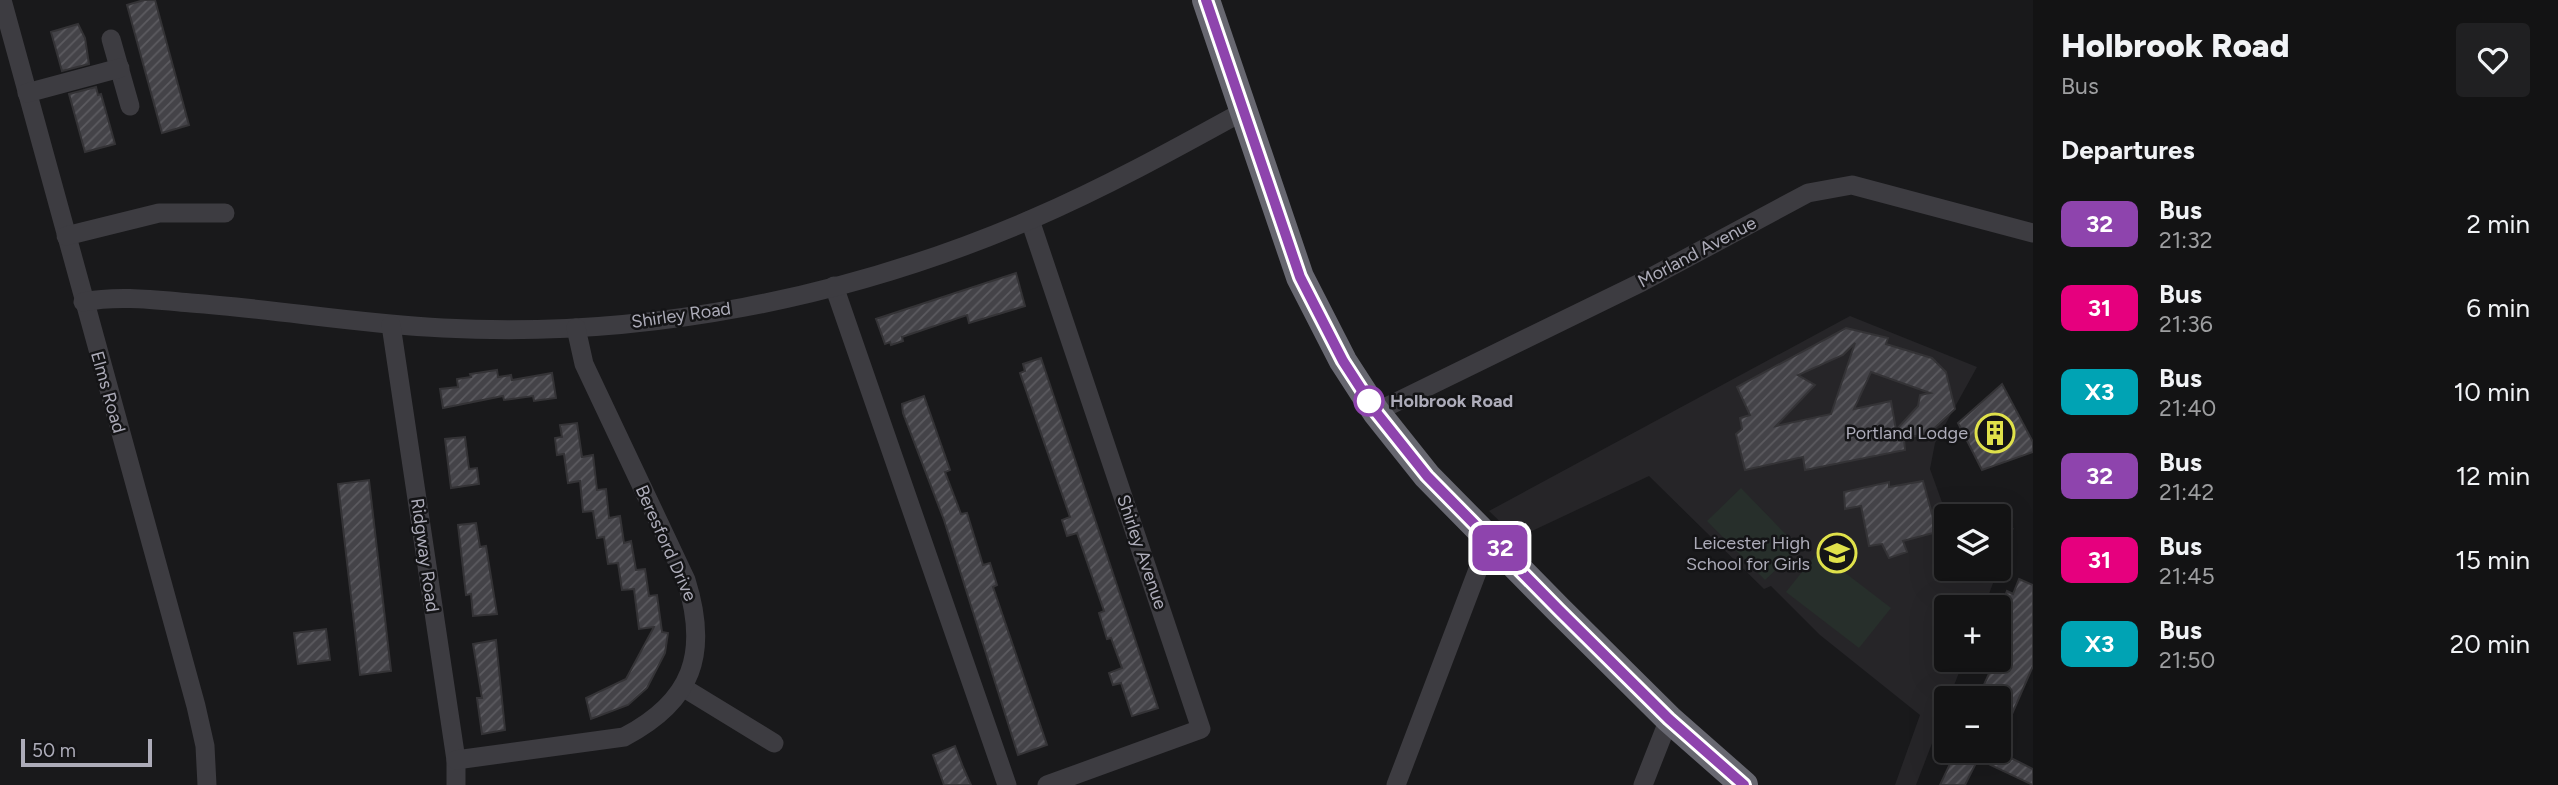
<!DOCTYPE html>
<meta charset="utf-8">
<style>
body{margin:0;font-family:Figtree,sans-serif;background:#202022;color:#f1f3f6;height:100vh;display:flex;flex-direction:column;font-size:26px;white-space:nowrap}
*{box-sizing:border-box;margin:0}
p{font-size:23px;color:#9d9ea0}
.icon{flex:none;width:38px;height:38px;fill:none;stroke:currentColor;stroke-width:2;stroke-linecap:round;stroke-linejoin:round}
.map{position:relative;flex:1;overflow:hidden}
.sheet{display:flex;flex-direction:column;background:#131314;width:525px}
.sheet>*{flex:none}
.badge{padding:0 14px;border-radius:10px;font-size:24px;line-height:46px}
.fabs{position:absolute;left:1934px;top:504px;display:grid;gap:14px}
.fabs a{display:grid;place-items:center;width:77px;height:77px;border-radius:7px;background:#131314;box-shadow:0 7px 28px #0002,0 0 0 2px #323234;font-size:35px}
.scale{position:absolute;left:21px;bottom:18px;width:131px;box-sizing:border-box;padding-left:7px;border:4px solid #adacb9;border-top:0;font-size:19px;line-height:24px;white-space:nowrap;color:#adacb9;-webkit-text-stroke:5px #141416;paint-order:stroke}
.map>.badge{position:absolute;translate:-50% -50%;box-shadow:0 0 0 4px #fff}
h2{padding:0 28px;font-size:26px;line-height:63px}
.round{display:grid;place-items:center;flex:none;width:74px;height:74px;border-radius:7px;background:#202022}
.overview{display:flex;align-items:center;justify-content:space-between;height:119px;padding:0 28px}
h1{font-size:33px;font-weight:800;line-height:52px}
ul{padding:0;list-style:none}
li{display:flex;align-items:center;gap:21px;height:84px;padding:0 28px}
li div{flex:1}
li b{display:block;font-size:26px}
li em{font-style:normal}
li .badge{min-width:77px;font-weight:700;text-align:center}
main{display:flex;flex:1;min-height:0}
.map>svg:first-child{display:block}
.built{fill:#262528}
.garden{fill:#272f2b}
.building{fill:url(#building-hatch);stroke:#343336;stroke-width:2;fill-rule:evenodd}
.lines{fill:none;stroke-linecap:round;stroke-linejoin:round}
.minor{stroke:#3d3c41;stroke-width:19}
.highway{stroke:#676770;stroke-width:28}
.line-casing{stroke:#fff;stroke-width:16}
.line{stroke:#8e44ad;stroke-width:10}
.stop-dot{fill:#fff;stroke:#8e44ad;stroke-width:3.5}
.labels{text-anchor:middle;stroke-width:5;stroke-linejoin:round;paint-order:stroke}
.street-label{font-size:18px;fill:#adacb9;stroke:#141416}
.stop-label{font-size:18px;font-weight:bold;fill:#adacb9;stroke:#141416;text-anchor:start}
.poi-label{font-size:18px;fill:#adacb9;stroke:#141416;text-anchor:end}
</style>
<main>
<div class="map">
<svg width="2033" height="785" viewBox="0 0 2033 785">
<defs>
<pattern id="building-hatch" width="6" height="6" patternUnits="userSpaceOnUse" patternTransform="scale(1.75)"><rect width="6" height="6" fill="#444348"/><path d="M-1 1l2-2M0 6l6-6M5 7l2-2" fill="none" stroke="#5c5b60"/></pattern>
</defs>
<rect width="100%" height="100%" fill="#19191b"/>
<path class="built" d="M 1850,316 L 1977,367 L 1935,443 L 1930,469 L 1943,505 L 1959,516 L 1946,516 L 1946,569 L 1998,569 L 1999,526 L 2014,528 L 1984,607 L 1946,607 L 1946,660 L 1964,660 L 1949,698 L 1946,698 L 1946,707 L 1916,785 L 1895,785 L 1920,715 L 1820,635 L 1771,586 L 1764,589 L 1649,476 L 1517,538 L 1489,511 Z"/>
<g class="garden">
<path d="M 1741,488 L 1799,548 L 1765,580 L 1707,521 Z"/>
<path d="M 1818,552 L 1891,608 L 1859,648 L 1786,592 Z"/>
</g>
<g class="building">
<path d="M 144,0 L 155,0 L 189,125 L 162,133 L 127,5 Z"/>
<path d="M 78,24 L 85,38 L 89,64 L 62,71 L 51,32 Z"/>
<path d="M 96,87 L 98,95 L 101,94 L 115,144 L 85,152 L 69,94 Z"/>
<path d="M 1016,273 L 1025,306 L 969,323 L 967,315 L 902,337 L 903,341 L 891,345 L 890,342 L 885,344 L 876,319 Z"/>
<path d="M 1846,328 L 1888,338 L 1886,344 L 1932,358 L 1946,372 L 1955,409 L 1930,432 L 1904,439 L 1905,450 L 1805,470 L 1803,457 L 1745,470 L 1736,434 L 1742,429 L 1740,418 L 1750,415 L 1737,387 ZM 1855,343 L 1831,414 L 1776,426 L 1815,385 L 1798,375 L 1843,355 ZM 1871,372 L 1930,393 L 1920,395 L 1918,406 L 1896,430 L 1891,401 L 1854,409 Z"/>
<path d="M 1041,358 L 1158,708 L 1132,716 L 1121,683 L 1113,685 L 1109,673 L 1122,668 L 1111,638 L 1107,639 L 1099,613 L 1104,611 L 1077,533 L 1067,536 L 1062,520 L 1070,517 L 1020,373 L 1025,371 L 1023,364 Z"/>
<path d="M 497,370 L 498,377 L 511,375 L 512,380 L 552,373 L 556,398 L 534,401 L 533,396 L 504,400 L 503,396 L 443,408 L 440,389 L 458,387 L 457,379 L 471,377 L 470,374 Z"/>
<path d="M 2002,384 L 2033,442 L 2033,452 L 1982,470 L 1958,423 Z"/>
<path d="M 924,396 L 950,470 L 945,472 L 961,514 L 967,513 L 983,565 L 990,563 L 997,585 L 993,587 L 1047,745 L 1018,755 L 944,520 L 903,413 L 902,404 Z"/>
<path d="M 577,423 L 582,457 L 593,455 L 597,490 L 606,489 L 609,518 L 620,516 L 624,543 L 631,541 L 636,570 L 645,569 L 649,596 L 657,595 L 662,632 L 668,633 L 665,653 L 647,688 L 628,705 L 591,719 L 586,698 L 626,679 L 654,627 L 639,629 L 634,589 L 622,590 L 618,563 L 608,564 L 604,537 L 597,538 L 593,511 L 583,512 L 580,481 L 568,483 L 564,454 L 557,455 L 555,438 L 562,437 L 560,425 Z"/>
<path d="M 465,437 L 469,469 L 477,468 L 479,484 L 451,488 L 445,439 Z"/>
<path d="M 369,480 L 391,671 L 360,675 L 338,484 Z"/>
<path d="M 1923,481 L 1937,532 L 1903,541 L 1907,552 L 1889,558 L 1882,544 L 1869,546 L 1861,506 L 1845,509 L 1844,492 L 1889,482 L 1889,487 Z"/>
<path d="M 476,523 L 480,547 L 486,546 L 497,614 L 473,616 L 471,594 L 466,595 L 458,525 Z"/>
<path d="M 2019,579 L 2033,585 L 2033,666 L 1998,746 L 1998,698 L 1978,698 L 1991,669 L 1998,672 L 1998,614 L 2007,591 L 2013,594 Z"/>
<path d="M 326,629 L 330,660 L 298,664 L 294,633 Z"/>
<path d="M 496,640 L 505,730 L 482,734 L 477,698 L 482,698 L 473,644 Z"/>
<path d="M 955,746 L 963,767 L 971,785 L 944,785 L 933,755 Z"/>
<path d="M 1956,751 L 1997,751 L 2033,769 L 2033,785 L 1978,759 L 1965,785 L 1940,785 Z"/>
</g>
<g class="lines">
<g class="minor">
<path d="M 2,0 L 196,706 L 205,746 L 207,785"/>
<path d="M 111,39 L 130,106"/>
<path d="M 27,93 L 120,68"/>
<path d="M 1030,220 L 1201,729 L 1047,785"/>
<path d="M 66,236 L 159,213 L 225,213"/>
<path d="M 834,286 L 1007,785"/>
<path d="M 83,302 C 118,295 156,300 191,303 C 275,309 359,324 443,328 C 643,339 849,298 1032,219 C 1104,188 1173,150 1242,112"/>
<path d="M 391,325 L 456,760 L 456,785"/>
<path d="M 1376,412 L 1642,282 L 1808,193 L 1852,185 L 2033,233"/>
<path d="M 684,688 L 774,743"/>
<path d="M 456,760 L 624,737 C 693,701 709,653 686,580 L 584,364 L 576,328"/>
<path d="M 1396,785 L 1490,538"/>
<path d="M 1643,785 L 1669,719"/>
</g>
<path class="highway" d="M 1206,0 L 1300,277 L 1343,361 L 1376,412 L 1427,476 L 1559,610 L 1669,719 L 1744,785"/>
</g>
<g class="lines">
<defs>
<path id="line" d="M 1206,0 L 1300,277 L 1343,361 L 1376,412 L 1427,476 L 1559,610 L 1669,719 L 1744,785"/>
</defs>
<use href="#line" class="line-casing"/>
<use href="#line" class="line"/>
</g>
<defs>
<symbol id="building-ring" viewBox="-11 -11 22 22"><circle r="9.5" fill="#141416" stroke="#dfe14a" stroke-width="1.5"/><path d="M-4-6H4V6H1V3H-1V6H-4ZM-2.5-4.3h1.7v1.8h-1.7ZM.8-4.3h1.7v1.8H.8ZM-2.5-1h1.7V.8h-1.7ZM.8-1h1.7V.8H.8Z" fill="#dfe14a"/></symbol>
<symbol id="school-ring" viewBox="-11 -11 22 22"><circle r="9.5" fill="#141416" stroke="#dfe14a" stroke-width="1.5"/><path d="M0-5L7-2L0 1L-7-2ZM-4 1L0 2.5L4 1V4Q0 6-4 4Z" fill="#dfe14a"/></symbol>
</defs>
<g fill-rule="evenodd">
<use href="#building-ring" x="1973" y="411" width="44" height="44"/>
<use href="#school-ring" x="1815" y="531" width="44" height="44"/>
</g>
<circle class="stop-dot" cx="1369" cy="401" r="14"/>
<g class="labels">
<g class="street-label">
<text transform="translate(1697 252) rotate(-28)" y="6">Morland Avenue</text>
<text transform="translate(681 315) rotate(-8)" y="6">Shirley Road</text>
<text transform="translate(108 392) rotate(74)" y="6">Elms Road</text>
<text transform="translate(666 543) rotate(66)" y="6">Beresford Drive</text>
<text transform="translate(1142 552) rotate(71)" y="6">Shirley Avenue</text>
<text transform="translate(425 555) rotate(82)" y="6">Ridgway Road</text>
</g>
<g class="stop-label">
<text x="1390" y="407">Holbrook Road</text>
</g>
<g class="poi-label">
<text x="1968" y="439">Portland Lodge</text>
<text x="1810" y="549">Leicester High<tspan x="1810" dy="21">School for Girls</tspan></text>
</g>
</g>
</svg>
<div class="fabs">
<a><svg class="icon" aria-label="layers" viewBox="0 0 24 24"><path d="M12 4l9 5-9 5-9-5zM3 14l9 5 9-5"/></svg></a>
<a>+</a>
<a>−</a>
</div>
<div class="scale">50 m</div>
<b class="badge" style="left:1500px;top:548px;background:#8e44ad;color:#fff">32</b>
</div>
<section class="sheet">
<div class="overview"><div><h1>Holbrook Road</h1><p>Bus</p></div><a class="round"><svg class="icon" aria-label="heart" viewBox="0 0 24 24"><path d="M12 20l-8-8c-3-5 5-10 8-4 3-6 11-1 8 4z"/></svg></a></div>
<h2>Departures</h2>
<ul>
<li><span class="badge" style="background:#8e44ad;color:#fff">32</span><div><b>Bus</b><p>21:32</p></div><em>2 min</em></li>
<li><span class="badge" style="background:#e6007e;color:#fff">31</span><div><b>Bus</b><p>21:36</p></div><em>6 min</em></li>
<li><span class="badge" style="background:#00a3b4;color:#fff">X3</span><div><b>Bus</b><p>21:40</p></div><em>10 min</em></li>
<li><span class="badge" style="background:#8e44ad;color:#fff">32</span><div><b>Bus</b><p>21:42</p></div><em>12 min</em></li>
<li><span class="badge" style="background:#e6007e;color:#fff">31</span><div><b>Bus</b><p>21:45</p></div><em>15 min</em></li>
<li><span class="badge" style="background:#00a3b4;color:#fff">X3</span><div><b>Bus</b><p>21:50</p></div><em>20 min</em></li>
</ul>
</section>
</main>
